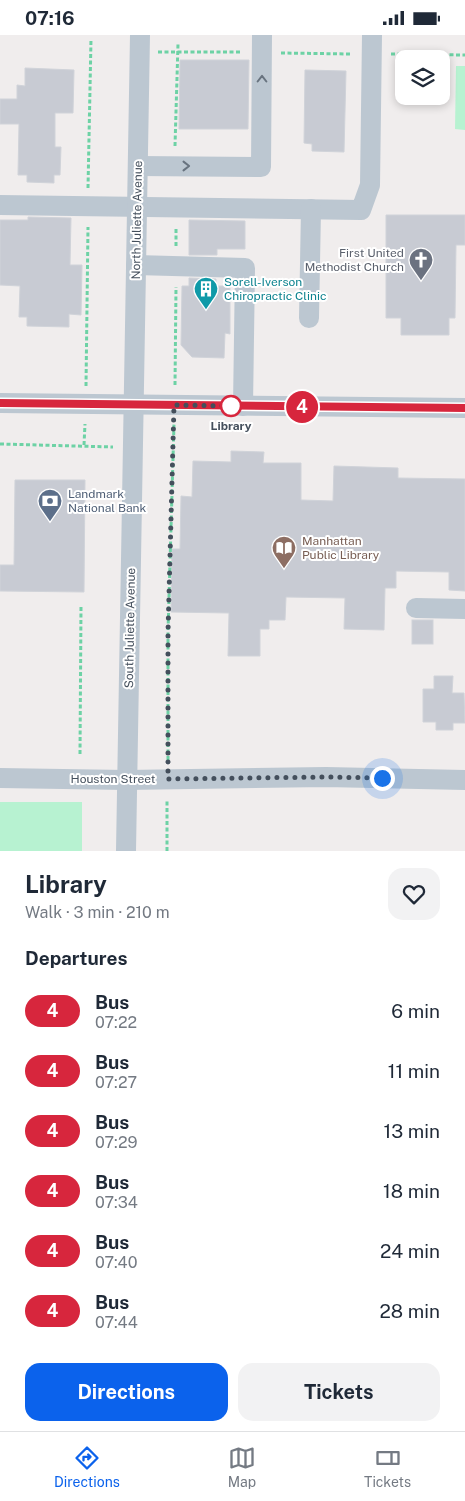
<!DOCTYPE html>
<meta charset="utf-8">
<style>
body{margin:0;font-family:"Public Sans",sans-serif;background:#f2f2f3;color:#1f2937;height:100vh;display:flex;flex-direction:column;font-size:19px;white-space:nowrap}
*{box-sizing:border-box;margin:0}
p{font-size:16px;color:#747a83}
.icon{flex:none;width:28px;height:28px;fill:none;stroke:currentColor;stroke-width:2;stroke-linecap:round;stroke-linejoin:round}
.map{position:relative;height:816px;overflow:hidden}
.panel{display:flex;flex-direction:column;background:#fff;flex:1}
.panel>*{flex:none}
.badge{padding:0 10px;border-radius:16px;font-size:18px;line-height:32px}
.tools{position:absolute;left:395px;top:15px;display:grid;gap:10px}
.tools a{display:grid;place-items:center;width:55px;height:55px;border-radius:10px;background:#fff;box-shadow:0 2px 8px #0003;font-size:25px}
.you{position:absolute;width:25px;height:25px;margin:-12px;border:4px solid #fff;border-radius:50%;background:#1a73e8;box-shadow:0 0 0 8px #1a73e833}
.map>.badge{position:absolute;translate:-50% -50%;box-shadow:0 0 0 2px #fff}
h2{padding:0 25px;font-size:19px;line-height:45px}
.round{display:grid;place-items:center;flex:none;width:52px;height:52px;border-radius:15px;background:#f2f2f3}
.summary{display:flex;align-items:center;justify-content:space-between;height:85px;padding:0 25px}
h1{font-size:24px;font-weight:700;line-height:38px}
.cta{display:flex;gap:10px;margin-top:auto;padding:10px 25px}
.cta a{flex:1;height:58px;border-radius:15px;background:#0b62ec;color:#fff;font-size:20px;font-weight:700;line-height:58px;text-align:center}
.cta a+a{background:#f2f2f3;color:#1f2937}
ul{padding:0;list-style:none}
li{display:flex;align-items:center;gap:15px;height:60px;padding:0 25px}
li div{flex:1}
li b{display:block;font-size:19px}
li em{font-style:normal}
li .badge{min-width:55px;font-weight:700;text-align:center}
.status{display:flex;justify-content:space-between;align-items:center;height:35px;padding:0 25px;background:#fff;direction:ltr}
.status svg{height:14px;fill:currentColor}
.menu{display:flex;justify-content:space-around;align-items:center;height:70px;border-top:1px solid #e0e1e3;background:#fff;font-size:14px;color:#747a83}
.menu a{display:grid;justify-items:center;gap:2px}
.menu .selected{color:#0b62ec}
.map>svg:first-child{display:block}
.green{fill:#b7f2d1}
.building{fill:#c8cbd3;stroke:#d0d3d9}
.lines{fill:none;stroke-linecap:round;stroke-linejoin:round}
.path{stroke:#6dd2a5;stroke-width:3;stroke-dasharray:4 2.5;stroke-linecap:butt}
.minor{stroke:#bcc7d1;stroke-width:20}
.oneway{stroke:#68737f}
.line-casing{stroke:#fff;stroke-width:11}
.line{stroke:#d7263d;stroke-width:8}
.walk{stroke:#444f5c;stroke-width:5;stroke-dasharray:0 9}
.stop-dot{fill:#fff;stroke:#d7263d;stroke-width:2.5}
.labels{text-anchor:middle;stroke-width:4;stroke-linejoin:round;paint-order:stroke}
.street-label{font-size:12px;fill:#444f5c;stroke:#fff}
.worship-label{font-size:12px;fill:#5b616d;stroke:#fff;text-anchor:end}
.culture-label{font-size:12px;fill:#0d838f;stroke:#fff;text-anchor:start}
.stop-label{font-size:12px;font-weight:bold;fill:#444f5c;stroke:#fff}
.service-label{font-size:12px;fill:#4e5e75;stroke:#fff;text-anchor:start}
.education-label{font-size:12px;fill:#785e54;stroke:#fff;text-anchor:start}
</style>
<div class="status"><b>07:16</b><svg viewBox="0 0 49 12"><path d="M0 12V9h3v3zM5 12V6h3v6zM10 12V3h3v9zM15 12V0h3v12zM26 1h20v11H26zM47 4h2v5h-2z"/></svg></div>
<div class="map">
<svg width="465" height="816" viewBox="0 0 465 816">
<rect width="100%" height="100%" fill="#f0eded"/>
<g class="green">
<path d="M 456,31 L 465,31 L 465,95 L 455,94 Z"/>
<rect x="0" y="767" width="82" height="49"/>
</g>
<g class="building">
<path d="M 180,25 L 249,25 L 248,94 L 179,94 Z"/>
<path d="M 25,33 L 74,35 L 73,78 L 55,78 L 55,112 L 61,112 L 60,140 L 54,140 L 54,148 L 27,147 L 27,140 L 18,140 L 19,89 L 0,89 L 0,64 L 17,64 L 17,50 L 25,51 Z"/>
<path d="M 305,35 L 346,36 L 344,117 L 312,116 L 312,109 L 304,108 Z"/>
<path d="M 386,180 L 465,180 L 465,210 L 456,210 L 455,283 L 449,283 L 449,300 L 401,300 L 401,283 L 386,283 Z"/>
<path d="M 28,182 L 71,183 L 70,230 L 82,230 L 81,280 L 69,279 L 69,292 L 27,291 L 27,282 L 19,282 L 20,251 L 0,250 L 0,185 L 28,185 Z"/>
<path d="M 189,185 L 245,186 L 245,214 L 217,214 L 217,220 L 189,220 Z"/>
<path d="M 189,243 L 216,244 L 216,251 L 230,251 L 230,299 L 225,298 L 224,323 L 192,322 L 181,310 L 182,251 L 189,251 Z"/>
<path d="M 231,416 L 264,417 L 263,428 L 301,428 L 301,465 L 333,466 L 334,431 L 398,433 L 398,443 L 465,444 L 465,556 L 449,555 L 449,537 L 396,536 L 396,553 L 385,553 L 384,595 L 344,594 L 345,563 L 286,562 L 285,585 L 269,585 L 269,594 L 260,594 L 260,621 L 228,621 L 229,578 L 171,577 L 172,514 L 180,514 L 181,461 L 192,462 L 193,426 L 231,427 Z"/>
<path d="M 15,445 L 85,445 L 84,557 L 0,556 L 0,530 L 14,530 Z"/>
<rect x="412" y="585" width="21" height="24"/>
<path d="M 434,641 L 453,641 L 452,658 L 464,658 L 465,688 L 453,688 L 453,695 L 436,695 L 436,687 L 423,687 L 423,654 L 434,654 Z"/>
</g>
<g class="lines">
<g class="path">
<path d="M 158,17 L 242,17"/>
<path d="M 281,18 L 352,19"/>
<path d="M 391,19 L 465,20"/>
<path d="M 175,111 L 178,9"/>
<path d="M 88,153 L 91,4"/>
<path d="M 176,211 L 176,192"/>
<path d="M 175,350 L 176,252"/>
<path d="M 86,351 L 88,192"/>
<path d="M 0,409 L 113,412"/>
<path d="M 84,410 L 85,389"/>
<path d="M 80,719 L 81,571"/>
<path d="M 168,725 L 168,597 L 174,389"/>
<path d="M 167,816 L 167,764"/>
</g>
<g class="minor">
<path d="M 138,131 L 261,132 L 262,0"/>
<path d="M 0,170 L 361,175 L 370,150 L 372,0"/>
<path d="M 136,230 L 245,233 L 243,371"/>
<path d="M 309,283 L 311,174"/>
<path d="M 0,368 L 465,373"/>
<path d="M 416,573 L 465,574"/>
<path d="M 0,743 L 126,745 L 326,742 L 465,745"/>
<path d="M 126,816 L 140,0"/>
</g>
</g>
<defs><path id="oneway-chevron" d="M-2-3.5L2.5 0L-2 3.5" fill="none" stroke-width="1.6" stroke-linecap="round" stroke-linejoin="round" transform="scale(1.25)"/></defs>
<g class="oneway">
<use href="#oneway-chevron" transform="translate(262 44) rotate(-90)"/>
<use href="#oneway-chevron" transform="translate(186 131)"/>
</g>
<g class="lines">
<defs>
<path id="line" d="M 0,368 L 465,373"/>
</defs>
<use href="#line" class="line-casing"/>
<use href="#line" class="line"/>
<path class="walk" d="M 231,371 L 174,370 L 168,597 L 168,744 L 326,742 L 382,743"/>
</g>
<defs>
<symbol id="church-pin" viewBox="-11 -11 22 30"><path d="M0 17L-7.5 6A9.5 9.5 0 1 1 7.5 6Z" fill="#6b7280" stroke="#fff"/><path d="M-1.2-6h2.4v3.5h3.3v2.4h-3.3V6h-2.4V-.1h-3.3v-2.4h3.3Z" fill="#fff"/></symbol>
<symbol id="building-pin" viewBox="-11 -11 22 30"><path d="M0 17L-7.5 6A9.5 9.5 0 1 1 7.5 6Z" fill="#0f9aa8" stroke="#fff"/><path d="M-4-6H4V6H1V3H-1V6H-4ZM-2.5-4.3h1.7v1.8h-1.7ZM.8-4.3h1.7v1.8H.8ZM-2.5-1h1.7V.8h-1.7ZM.8-1h1.7V.8H.8Z" fill="#fff"/></symbol>
<symbol id="bank-pin" viewBox="-11 -11 22 30"><path d="M0 17L-7.5 6A9.5 9.5 0 1 1 7.5 6Z" fill="#5c6f8a" stroke="#fff"/><path d="M-6-4H6V4H-6ZM0-2.3a2.3 2.3 0 1 0 0 4.6a2.3 2.3 0 1 0 0-4.6Z" fill="#fff"/></symbol>
<symbol id="library-pin" viewBox="-11 -11 22 30"><path d="M0 17L-7.5 6A9.5 9.5 0 1 1 7.5 6Z" fill="#8d6e63" stroke="#fff"/><path d="M-6-4Q-3-5.5-.7-3.5V5Q-3 3-6 4ZM6-4Q3-5.5 .7-3.5V5Q3 3 6 4Z" fill="#fff"/></symbol>
</defs>
<g fill-rule="evenodd">
<use href="#church-pin" x="407" y="211" width="28" height="38"/>
<use href="#building-pin" x="192" y="240" width="28" height="38"/>
<use href="#bank-pin" x="36" y="452" width="28" height="38"/>
<use href="#library-pin" x="270" y="499" width="28" height="38"/>
</g>
<circle class="stop-dot" cx="231" cy="371" r="10"/>
<g class="labels">
<g class="street-label">
<text transform="translate(137 185) rotate(-89)" y="4">North Juliette Avenue</text>
<text transform="translate(130 593) rotate(-89)" y="4">South Juliette Avenue</text>
<text x="113" y="748">Houston Street</text>
</g>
<g class="worship-label">
<text x="404" y="222">First United<tspan x="404" dy="14">Methodist Church</tspan></text>
</g>
<g class="culture-label">
<text x="224" y="251">Sorell-Iverson<tspan x="224" dy="14">Chiropractic Clinic</tspan></text>
</g>
<g class="stop-label">
<text x="231" y="395">Library</text>
</g>
<g class="service-label">
<text x="68" y="463">Landmark<tspan x="68" dy="14">National Bank</tspan></text>
</g>
<g class="education-label">
<text x="302" y="510">Manhattan<tspan x="302" dy="14">Public Library</tspan></text>
</g>
</g>
</svg>
<div class="tools">
<a><svg class="icon" aria-label="layers" viewBox="0 0 24 24"><path d="M12 4l9 5-9 5-9-5zM3 14l9 5 9-5"/></svg></a>
</div>
<div class="you" style="left:382px;top:743px"></div>
<b class="badge" style="left:302px;top:372px;background:#d7263d;color:#fff">4</b>
</div>
<section class="panel">
<div class="summary"><div><h1>Library</h1><p>Walk · 3 min · 210 m</p></div><a class="round"><svg class="icon" aria-label="heart" viewBox="0 0 24 24"><path d="M12 20l-8-8c-3-5 5-10 8-4 3-6 11-1 8 4z"/></svg></a></div>
<h2>Departures</h2>
<ul>
<li><span class="badge" style="background:#d7263d;color:#fff">4</span><div><b>Bus</b><p>07:22</p></div><em>6 min</em></li>
<li><span class="badge" style="background:#d7263d;color:#fff">4</span><div><b>Bus</b><p>07:27</p></div><em>11 min</em></li>
<li><span class="badge" style="background:#d7263d;color:#fff">4</span><div><b>Bus</b><p>07:29</p></div><em>13 min</em></li>
<li><span class="badge" style="background:#d7263d;color:#fff">4</span><div><b>Bus</b><p>07:34</p></div><em>18 min</em></li>
<li><span class="badge" style="background:#d7263d;color:#fff">4</span><div><b>Bus</b><p>07:40</p></div><em>24 min</em></li>
<li><span class="badge" style="background:#d7263d;color:#fff">4</span><div><b>Bus</b><p>07:44</p></div><em>28 min</em></li>
</ul>
<div class="cta"><a>Directions</a><a>Tickets</a></div>
</section>
<nav class="menu">
<a class="selected"><svg class="icon" aria-label="directions" viewBox="0 0 24 24"><path d="M12 3l9 9-9 9-9-9zM9 14v-3h6M13 9l2 2-2 2"/></svg>Directions</a>
<a><svg class="icon" aria-label="map" viewBox="0 0 24 24"><path d="M3 6l6-2 6 2 6-2v14l-6 2-6-2-6 2zM9 4v14M15 6v14"/></svg>Map</a>
<a><svg class="icon" aria-label="tickets" viewBox="0 0 24 24"><path d="M3 7h18v10H3zM15 7v10"/></svg>Tickets</a>
</nav>
